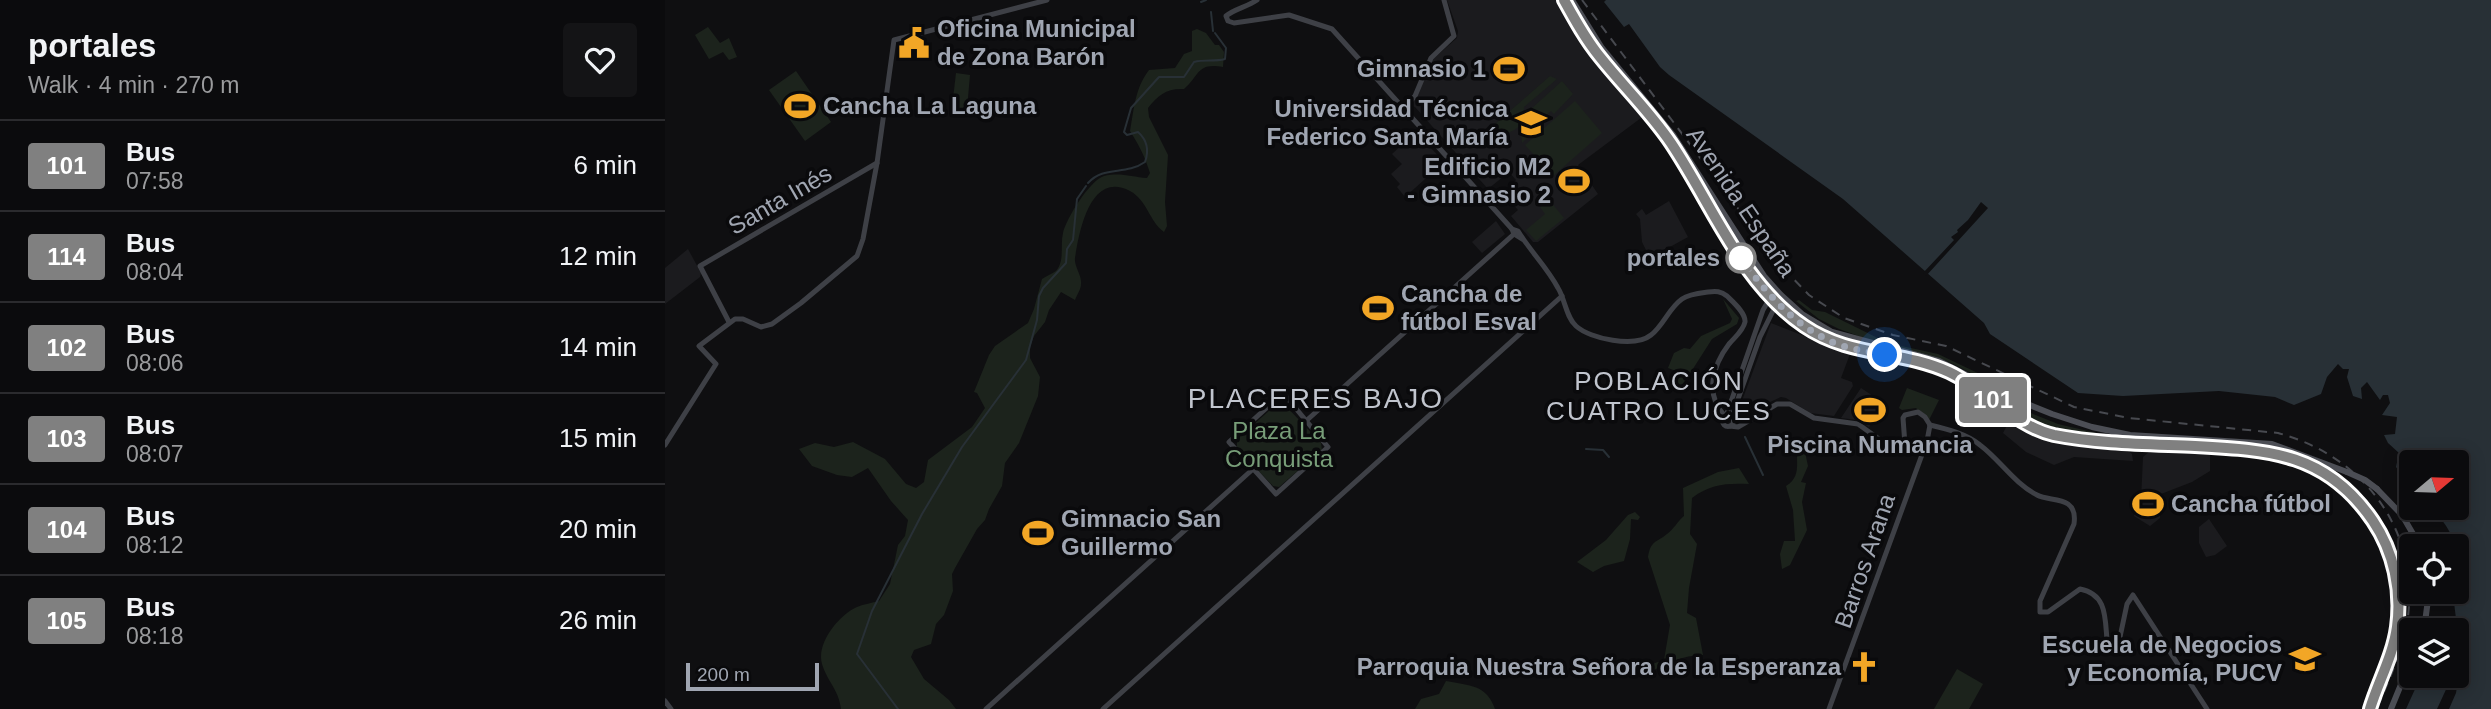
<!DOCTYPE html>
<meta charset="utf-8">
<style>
body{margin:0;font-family:Arial,sans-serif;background:#141416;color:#f1f3f6;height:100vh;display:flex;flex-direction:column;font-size:26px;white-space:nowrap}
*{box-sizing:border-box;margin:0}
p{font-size:23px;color:#9a9b9d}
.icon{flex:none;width:38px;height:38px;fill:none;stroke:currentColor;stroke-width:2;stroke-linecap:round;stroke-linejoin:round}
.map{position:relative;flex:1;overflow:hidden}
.drawer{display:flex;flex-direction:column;background:#0b0b0d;width:665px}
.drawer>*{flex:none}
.badge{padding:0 14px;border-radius:5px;font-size:24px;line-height:46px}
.needle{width:46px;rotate:71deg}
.tools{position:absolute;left:1734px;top:450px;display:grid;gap:14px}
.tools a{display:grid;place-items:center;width:70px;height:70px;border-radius:7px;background:#0b0b0d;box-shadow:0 4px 18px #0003,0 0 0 2px #2b2b2e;font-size:35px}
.scale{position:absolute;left:21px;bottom:18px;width:133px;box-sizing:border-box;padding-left:7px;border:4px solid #a0a6b2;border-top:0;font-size:19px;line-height:24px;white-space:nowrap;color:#a0a6b2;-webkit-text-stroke:5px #0a0a0c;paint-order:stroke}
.you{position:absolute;width:35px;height:35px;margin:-18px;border:5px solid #fff;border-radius:50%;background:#1a73e8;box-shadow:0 0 0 10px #1a73e833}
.map>.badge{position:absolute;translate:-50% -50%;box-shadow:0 0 0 4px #fff}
.round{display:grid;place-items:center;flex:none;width:74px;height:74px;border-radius:7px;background:#141416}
.head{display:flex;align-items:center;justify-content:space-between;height:119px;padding:0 28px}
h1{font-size:33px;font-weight:700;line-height:52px}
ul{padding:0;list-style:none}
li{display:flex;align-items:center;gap:21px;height:91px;padding:0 28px;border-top:2px solid #2b2b2e}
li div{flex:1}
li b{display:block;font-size:26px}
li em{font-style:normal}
li .badge{min-width:77px;font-weight:700;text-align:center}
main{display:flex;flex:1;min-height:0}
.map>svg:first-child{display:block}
.built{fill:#1b1b1e}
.green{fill:#1c231c}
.water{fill:#283036}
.pier{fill:#0f0f11}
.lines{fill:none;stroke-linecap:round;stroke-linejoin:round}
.stream{stroke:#283036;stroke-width:2}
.secondary{stroke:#3e4046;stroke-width:5}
.primary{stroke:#4c4e55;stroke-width:6}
.rail{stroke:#47494f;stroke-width:2;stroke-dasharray:9 7;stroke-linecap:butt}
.primary-bridge{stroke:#4c4e55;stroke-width:6}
.line-casing{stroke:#fff;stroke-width:16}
.line{stroke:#808080;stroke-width:10}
.walk{stroke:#a0a6b2;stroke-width:7;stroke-dasharray:0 12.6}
.stop-dot{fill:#fff;stroke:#808080;stroke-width:3.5}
.labels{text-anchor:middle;stroke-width:7;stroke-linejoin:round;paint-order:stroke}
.poi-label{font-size:24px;font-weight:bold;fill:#a0a6b2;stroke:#0a0a0c;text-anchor:start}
.street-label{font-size:24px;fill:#a0a6b2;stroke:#0a0a0c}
.stop-label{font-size:24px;font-weight:bold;fill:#a0a6b2;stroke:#0a0a0c;text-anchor:end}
.park-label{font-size:24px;fill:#779d78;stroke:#0a0a0c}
.neighbourhood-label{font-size:26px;letter-spacing:2px;fill:#c1c5ce;stroke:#0a0a0c}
.quarter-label{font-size:28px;letter-spacing:2px;fill:#c1c5ce;stroke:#0a0a0c}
</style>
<main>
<section class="drawer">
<div class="head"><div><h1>portales</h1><p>Walk · 4 min · 270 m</p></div><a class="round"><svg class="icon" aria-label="heart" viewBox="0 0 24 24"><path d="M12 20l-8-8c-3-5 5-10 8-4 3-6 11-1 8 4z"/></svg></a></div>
<ul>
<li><span class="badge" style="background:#808080;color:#fff">101</span><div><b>Bus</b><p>07:58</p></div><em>6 min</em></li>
<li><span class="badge" style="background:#808080;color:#fff">114</span><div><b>Bus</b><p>08:04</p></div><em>12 min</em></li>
<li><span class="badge" style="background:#808080;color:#fff">102</span><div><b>Bus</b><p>08:06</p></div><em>14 min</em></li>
<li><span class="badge" style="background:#808080;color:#fff">103</span><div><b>Bus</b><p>08:07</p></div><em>15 min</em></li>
<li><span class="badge" style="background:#808080;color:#fff">104</span><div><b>Bus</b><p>08:12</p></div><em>20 min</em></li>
<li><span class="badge" style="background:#808080;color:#fff">105</span><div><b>Bus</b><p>08:18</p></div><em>26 min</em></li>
</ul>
</section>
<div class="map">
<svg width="1826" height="709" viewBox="0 0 1826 709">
<rect width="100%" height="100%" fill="#0f0f11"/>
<g class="built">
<path d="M 782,0 L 895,0 L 919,46 L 980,115 L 913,165 L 933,194 L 873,242 L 868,242 L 846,216 L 853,210 L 845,201 L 850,196 L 843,188 L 851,180 L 844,172 L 823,189 L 750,107 L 745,105 L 767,60 L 792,38 L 793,31 Z"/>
<path d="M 751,132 L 779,162 L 740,197 L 732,187 L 735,184 L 726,174 L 737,164 L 727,154 Z"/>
<path d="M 1004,201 L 1023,237 L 985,258 L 977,242 L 975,219 L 971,214 L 977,209 L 981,215 Z"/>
<path d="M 831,221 L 840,234 L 817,253 L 807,242 Z"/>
<path d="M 23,249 L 36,273 L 35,277 L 0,304 L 0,268 Z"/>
<path d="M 1106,323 L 1185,354 L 1176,378 L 1187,382 L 1188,386 L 1169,416 L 1145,413 L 1121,398 L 1116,397 L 1076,415 L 1072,414 Z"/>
<path d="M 1196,388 L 1220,404 L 1204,427 L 1192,420 L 1176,418 Z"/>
<path d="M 1346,418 L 1368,434 L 1387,441 L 1411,445 L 1460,448 L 1467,454 L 1468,461 L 1409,457 L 1389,465 L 1361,452 L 1338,433 Z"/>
<path d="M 1485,451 L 1545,451 L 1545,471 L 1527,482 L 1496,494 L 1495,518 L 1485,526 L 1469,516 L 1476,500 L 1478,457 Z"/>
<path d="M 1544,519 L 1562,546 L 1550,555 L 1541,557 L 1534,543 L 1534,527 Z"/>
</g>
<g class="green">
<path d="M 43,27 L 55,43 L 64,38 L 72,57 L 64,60 L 58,52 L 44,59 L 30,35 Z"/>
<path d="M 532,29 L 541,33 L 550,45 L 554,45 L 559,52 L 558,67 C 532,62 535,75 519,89 C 502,88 493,95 483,108 L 484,117 L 503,155 L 500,202 L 502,226 L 499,232 C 484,221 482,200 465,191 C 425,170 414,232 410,258 C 409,267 417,275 416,284 C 416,289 412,295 410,300 L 396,292 L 384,310 L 380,322 L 369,336 L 365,347 L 365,358 L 375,377 L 373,396 L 354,443 L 340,463 L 337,486 L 324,509 L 320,520 L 312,529 L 290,568 L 287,574 L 288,591 L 279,615 L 271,624 L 266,644 L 249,650 L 246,657 L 259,679 L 284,700 L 291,709 L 176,709 C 174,690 162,681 157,664 C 151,643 174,615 192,607 C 199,604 207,603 214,601 L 225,584 L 233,545 L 240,536 L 243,520 L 226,501 L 203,468 L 187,477 L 172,475 L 147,466 L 134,449 L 150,443 L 169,447 L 188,442 L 220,459 L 241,484 L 251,488 L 259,482 L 263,460 L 307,427 L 320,408 L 312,393 L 309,392 L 324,355 L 330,346 L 363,323 L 369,309 L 377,279 C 381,276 387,274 391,271 C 400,261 395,245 398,233 C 401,219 425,180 439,176 C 455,172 467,177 482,178 L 485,173 C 480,157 474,145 465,131 C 469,109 470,88 484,70 L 510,68 L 519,54 L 527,51 L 527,31 Z"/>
<path d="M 131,71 L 166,122 L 140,141 L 104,90 Z"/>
<path d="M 291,73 L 305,75 L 302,109 L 287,107 Z"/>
<path d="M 885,76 L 892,79 L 859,107 C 859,121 856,129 842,133 L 835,131 L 829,125 Z"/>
<path d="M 897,81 L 908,94 L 889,114 L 886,111 L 870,125 L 872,128 L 857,143 L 856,133 L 864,125 L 866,109 Z"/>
<path d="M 910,101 L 937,133 L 888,176 L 860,145 Z"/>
<path d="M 884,200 L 899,218 L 871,241 L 861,230 L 880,214 L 875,207 Z"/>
<path d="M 1058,299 L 1074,318 L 1072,324 L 1047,339 L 1017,386 L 1004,381 L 1010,376 L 1011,371 L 1003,368 L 1009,353 L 1019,348 L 1025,349 L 1036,336 L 1065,323 L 1067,319 Z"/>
<path d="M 1134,300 L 1147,310 L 1160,312 L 1223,343 L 1273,354 L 1342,387 L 1351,396 L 1282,361 L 1219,345 L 1174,329 L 1154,319 L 1131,301 Z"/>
<path d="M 1242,388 L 1274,400 L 1264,420 L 1251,408 L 1237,410 L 1234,408 Z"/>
<path d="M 1329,392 L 1368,414 L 1393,424 L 1457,439 C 1401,437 1372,428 1328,394 Z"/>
<path d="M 617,402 L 656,443 L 657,450 L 614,487 L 608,486 L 572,448 L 572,439 L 613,403 Z"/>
<path d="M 1140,452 L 1143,466 L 1136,482 L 1141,483 L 1137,502 L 1142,530 L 1125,565 L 1117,569 L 1115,554 L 1119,541 L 1130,541 L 1128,510 L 1121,486 C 1134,478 1132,468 1132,454 Z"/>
<path d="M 1074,468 L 1084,484 C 1062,483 1045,484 1027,498 L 1025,534 L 1032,544 L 1024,588 L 1022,613 L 1031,618 L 1038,655 C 1017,655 1003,664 984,672 L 981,666 L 999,660 L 1005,625 L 983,557 C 986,540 991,543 1002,534 C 1008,530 1013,521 1019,516 L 1018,488 L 1053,472 Z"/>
<path d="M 970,512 L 975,517 L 973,520 L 966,519 L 965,539 L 959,561 L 939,566 L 928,572 L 912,562 L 941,540 L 963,515 Z"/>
<path d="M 1292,669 L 1318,684 L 1304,709 L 1269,709 Z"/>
<path d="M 781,681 C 805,686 821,684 830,709 L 750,709 L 756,699 L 774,694 Z"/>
</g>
<g class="water">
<path d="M 941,0 L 1826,0 L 1826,709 L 1784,709 L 1791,693 L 1796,660 L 1788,594 L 1788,592 L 1792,592 C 1792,547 1796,544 1768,508 L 1792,508 L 1792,462 L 1746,462 L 1746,486 L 1731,467 L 1734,453 L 1723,443 L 1719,435 L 1730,434 L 1732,417 L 1717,415 L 1725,403 L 1723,395 L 1718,395 L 1715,400 L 1702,382 L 1696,388 L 1697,399 L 1688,396 L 1682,377 L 1684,369 L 1678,369 L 1673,364 L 1662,377 L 1656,394 L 1629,405 L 1610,397 L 1554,391 L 1458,396 L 1413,393 L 1325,334 L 1319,323 L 1178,199 L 1004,75 L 995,67 L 964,24 L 959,27 L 939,2 Z"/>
<path d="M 1756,676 L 1769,676 L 1784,683 L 1772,709 L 1741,709 Z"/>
</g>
<path class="pier" d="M 1316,202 L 1323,208 L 1261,276 L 1258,273 L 1289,240 L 1286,237 L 1293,232 L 1292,230 L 1303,220 Z"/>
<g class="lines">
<g class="stream">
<path d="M 536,2 L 541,0"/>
<path d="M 546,12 L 548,31"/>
<path d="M 423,183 C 439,165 460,176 480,162 C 484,151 482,140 473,132 L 462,135 L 459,132 L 466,108 L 494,77 L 519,77 L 529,62 C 540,59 549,62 560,59 L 561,48 L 550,33"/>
<path d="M 1080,437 L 1098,475"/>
<path d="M 921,449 L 938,450 L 944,457"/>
<path d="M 233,709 L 192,654 L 207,611 L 257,514 L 297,447 L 361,360 L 372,320 L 374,296 L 378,288 L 401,263 L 402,249 L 408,240 L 412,199 L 421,186"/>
</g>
<g class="secondary">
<path d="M 592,0 C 582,7 569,9 561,16 L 563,21 L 569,23 L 624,15 L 667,29 L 847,229 L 849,234 L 857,239"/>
<path d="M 739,108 L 750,96 L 766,58 L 789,36 L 779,0"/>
<path d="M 847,229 L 853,231 C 865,251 882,267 893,288 C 900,299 901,317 911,326 C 925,339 970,348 986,335 C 998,326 1004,308 1017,299 C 1024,294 1035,293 1043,292 C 1051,291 1056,291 1062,296 C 1068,302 1081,313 1080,322 C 1078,331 1070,337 1064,344 C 1048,365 1039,395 1060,416"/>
<path d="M 64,322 L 35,266 L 212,163"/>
<path d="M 618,393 L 663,447 L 611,494 L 564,442 Z"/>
<circle cx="1063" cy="421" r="5.5"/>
<path d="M 1061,416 L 1098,310 L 1105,298 L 1116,295"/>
<path d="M 1067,416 L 1095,337 L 1116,295"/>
<path d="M 641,421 L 849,234"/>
<path d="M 1265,425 C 1282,429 1302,434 1315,445 C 1335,460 1349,483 1372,495 C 1381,500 1394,498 1403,504 C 1410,509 1410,517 1409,524 L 1375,601 L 1375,612 L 1383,612 L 1415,589 C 1442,594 1440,618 1442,640 L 1444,645 L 1452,651 L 1462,604 L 1468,595 L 1542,709"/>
<path d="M 1065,426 L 1073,427 L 1112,404 L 1125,404 L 1149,418 L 1193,424 L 1214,439 L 1224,453 C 1231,455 1237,451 1240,445 L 1238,418 L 1240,415 L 1253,412 L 1260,417 L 1265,425"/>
<path d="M 0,445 L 51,364 L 34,346 L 70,319 L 78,319 L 96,327 L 107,324 L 136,303 L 192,256 L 198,239 L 212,163 L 229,40 L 382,0"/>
<path d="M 0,701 L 6,709"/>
<path d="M 321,709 L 588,469"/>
<path d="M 438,709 L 897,296"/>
<path d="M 1164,709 L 1262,441 L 1265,425"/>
</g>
<g class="primary">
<path d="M 899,0 C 910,20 921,40 935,57 C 958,86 985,112 1006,143 C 1046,203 1077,284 1139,326 C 1184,357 1236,350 1284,372 C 1321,389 1349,426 1389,435 C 1434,444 1484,444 1530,446 C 1602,450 1658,452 1705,516 C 1728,549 1737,588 1732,627 C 1728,656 1713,682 1705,709"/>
<path d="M 907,0 L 937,48 L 1008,135 L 1099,276 L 1116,295 L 1137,314 L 1167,332 L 1274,361 L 1345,397 L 1387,414 L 1427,427 L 1465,435 L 1607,444 L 1682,472"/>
<path d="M 1712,489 L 1737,515 L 1755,546"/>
<path d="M 1759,630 L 1764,592"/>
<path d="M 1726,709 L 1746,660"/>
</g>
<path class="rail" d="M 917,0 L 1116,266 L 1144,295 L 1179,318 L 1228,335 L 1281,346 L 1409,407 L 1464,418 L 1613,433 C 1699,456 1757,532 1742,623 C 1737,653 1723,681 1712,709"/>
<path class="primary-bridge" d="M 1682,472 L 1700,480 L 1712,489"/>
</g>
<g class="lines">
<defs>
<path id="line" d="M 899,0 C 910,20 921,40 935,57 C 958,86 985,112 1006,143 C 1047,204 1076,283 1139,326 C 1184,357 1236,350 1284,372 C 1321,389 1349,426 1389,435 C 1435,444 1484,444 1530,446 C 1605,450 1662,453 1708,521 C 1729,552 1737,591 1732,627 C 1728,656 1713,682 1705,709"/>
</defs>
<use href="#line" class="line-casing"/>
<use href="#line" class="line"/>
<path class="walk" d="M 1076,258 C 1102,294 1130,327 1172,344 C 1188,350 1204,351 1220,355"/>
</g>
<defs>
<symbol id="civic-bare" viewBox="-9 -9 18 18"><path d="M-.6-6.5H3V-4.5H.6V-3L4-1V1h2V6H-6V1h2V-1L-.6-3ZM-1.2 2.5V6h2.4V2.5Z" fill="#f2a626" stroke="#0a0a0c" stroke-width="2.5" paint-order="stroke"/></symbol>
<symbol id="stadium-bare" viewBox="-9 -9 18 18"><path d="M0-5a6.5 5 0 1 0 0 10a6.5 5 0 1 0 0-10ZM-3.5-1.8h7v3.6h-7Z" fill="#f2a626" stroke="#0a0a0c" stroke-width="2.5" paint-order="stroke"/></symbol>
<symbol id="university-bare" viewBox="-9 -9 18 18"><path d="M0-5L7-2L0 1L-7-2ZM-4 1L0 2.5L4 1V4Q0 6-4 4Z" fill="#f2a626" stroke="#0a0a0c" stroke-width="2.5" paint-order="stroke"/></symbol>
<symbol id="church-bare" viewBox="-9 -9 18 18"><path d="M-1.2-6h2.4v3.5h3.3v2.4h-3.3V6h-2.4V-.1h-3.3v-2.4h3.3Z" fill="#f2a626" stroke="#0a0a0c" stroke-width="2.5" paint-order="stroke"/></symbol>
</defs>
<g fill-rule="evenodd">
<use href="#civic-bare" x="227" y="21" width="44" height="44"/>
<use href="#stadium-bare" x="822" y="47" width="44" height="44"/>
<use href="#stadium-bare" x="113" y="84" width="44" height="44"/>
<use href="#university-bare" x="844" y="101" width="44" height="44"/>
<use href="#stadium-bare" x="887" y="159" width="44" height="44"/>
<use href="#stadium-bare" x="691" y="286" width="44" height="44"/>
<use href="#stadium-bare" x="1183" y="388" width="44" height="44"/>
<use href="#stadium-bare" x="1461" y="482" width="44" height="44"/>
<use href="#stadium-bare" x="351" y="511" width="44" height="44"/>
<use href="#university-bare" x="1618" y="637" width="44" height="44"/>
<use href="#church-bare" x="1177" y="645" width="44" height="44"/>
</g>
<circle class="stop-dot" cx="1076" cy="258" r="14"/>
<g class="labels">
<g class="poi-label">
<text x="272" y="37">Oficina Municipal<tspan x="272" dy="28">de Zona Barón</tspan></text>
<text x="821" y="77" text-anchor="end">Gimnasio 1</text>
<text x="158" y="114">Cancha La Laguna</text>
<text x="843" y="117" text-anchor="end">Universidad Técnica<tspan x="843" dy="28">Federico Santa María</tspan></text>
<text x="886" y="175" text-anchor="end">Edificio M2<tspan x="886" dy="28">- Gimnasio 2</tspan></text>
<text x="736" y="302">Cancha de<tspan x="736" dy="28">fútbol Esval</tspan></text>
<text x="1205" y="453" text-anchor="middle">Piscina Numancia</text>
<text x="1506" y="512">Cancha fútbol</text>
<text x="396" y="527">Gimnacio San<tspan x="396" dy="28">Guillermo</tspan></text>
<text x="1617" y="653" text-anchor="end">Escuela de Negocios<tspan x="1617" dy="28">y Economía, PUCV</tspan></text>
<text x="1176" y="675" text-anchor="end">Parroquia Nuestra Señora de la Esperanza</text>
</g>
<g class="street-label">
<text transform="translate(115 200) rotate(-30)" y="8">Santa Inés</text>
<text transform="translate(1076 202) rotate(56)" y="8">Avenida España</text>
<text transform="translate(1200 561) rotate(-71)" y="8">Barros Arana</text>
</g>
<g class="stop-label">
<text x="1055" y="266">portales</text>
</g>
<g class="park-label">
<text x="614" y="439">Plaza La<tspan x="614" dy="28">Conquista</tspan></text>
</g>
<g class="neighbourhood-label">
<text x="994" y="390">POBLACIÓN<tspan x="994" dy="30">CUATRO LUCES</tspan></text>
</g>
<g class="quarter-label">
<text x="651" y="408">PLACERES BAJO</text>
</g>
</g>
</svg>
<div class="tools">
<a><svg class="needle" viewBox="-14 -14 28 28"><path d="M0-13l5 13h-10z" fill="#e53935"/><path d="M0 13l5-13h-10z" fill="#9a9b9d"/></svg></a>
<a><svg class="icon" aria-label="locate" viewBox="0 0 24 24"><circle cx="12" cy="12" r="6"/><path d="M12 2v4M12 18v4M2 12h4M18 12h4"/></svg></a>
<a><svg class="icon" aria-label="layers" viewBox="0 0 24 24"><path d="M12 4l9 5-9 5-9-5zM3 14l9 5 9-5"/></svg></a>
</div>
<div class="scale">200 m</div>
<div class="you" style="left:1220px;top:355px"></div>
<b class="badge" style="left:1328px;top:400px;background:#808080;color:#fff">101</b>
</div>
</main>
